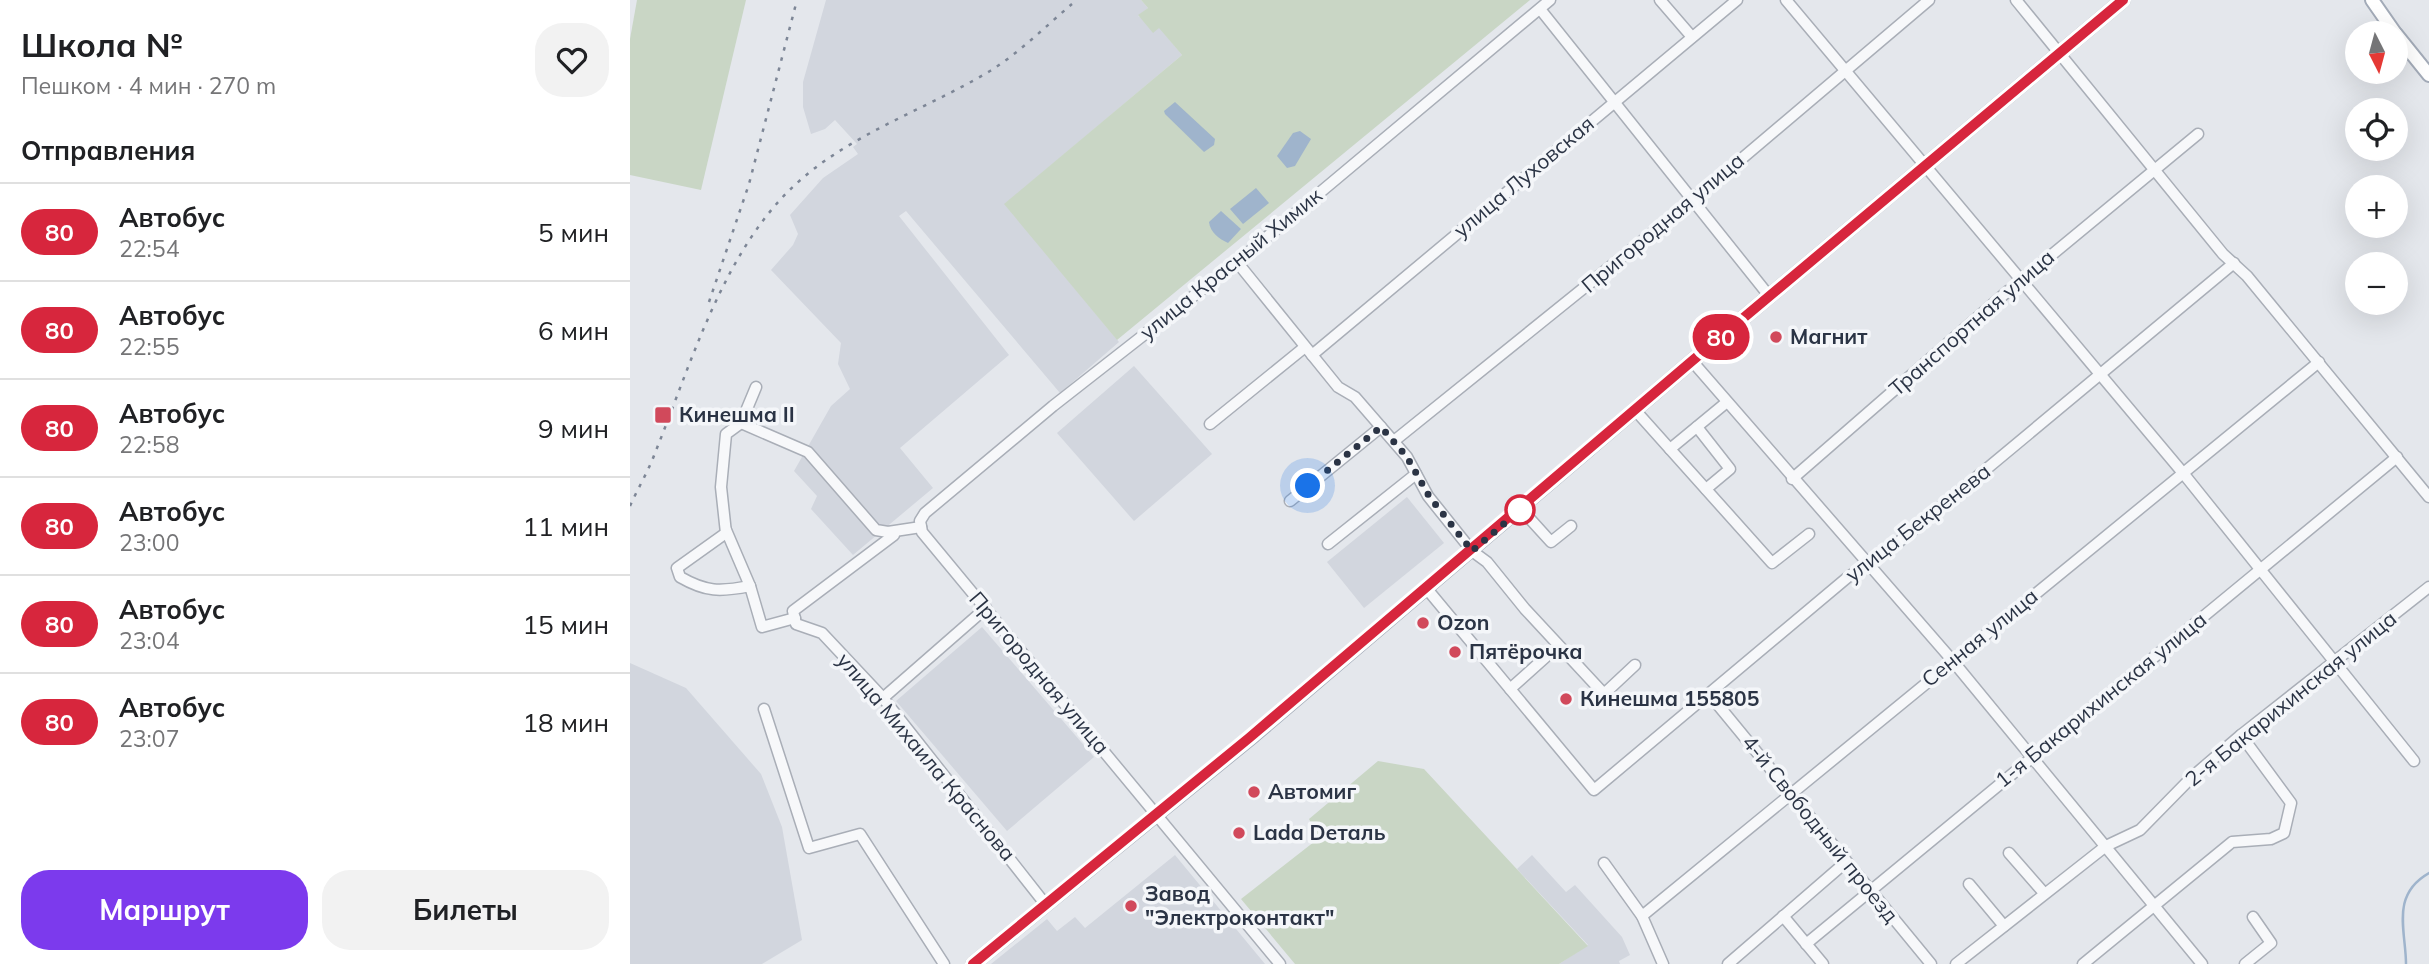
<!DOCTYPE html>
<html lang="ru">
<meta charset="utf-8">
<style>
body{margin:0;font-family:Mulish,sans-serif;background:#f2f2f2;color:#202124;height:100vh;display:flex;flex-direction:column;font-size:26px;white-space:nowrap}
*{box-sizing:border-box;margin:0}
p{font-size:23px;color:#757577}
.icon{flex:none;width:38px;height:38px;fill:none;stroke:currentColor;stroke-width:2;stroke-linecap:round;stroke-linejoin:round}
.map{position:relative;flex:1;overflow:hidden}
.panel{display:flex;flex-direction:column;background:#fff;width:630px}
.panel>*{flex:none}
.badge{padding:0 14px;border-radius:23px;font-size:24px;line-height:46px}
.needle{width:46px;rotate:174deg}
.fabs{position:absolute;left:1715px;top:21px;display:grid;gap:14px}
.fabs a{display:grid;place-items:center;width:63px;height:63px;border-radius:50%;background:#fff;box-shadow:0 7px 28px #0002;font-size:35px}
.you{position:absolute;width:35px;height:35px;margin:-18px;border:5px solid #fff;border-radius:50%;background:#1a73e8;box-shadow:0 0 0 10px #1a73e833}
.map>.badge{position:absolute;translate:-50% -50%;box-shadow:0 0 0 4px #fff}
h2{padding:0 21px;font-size:26px;line-height:63px}
.round{display:grid;place-items:center;flex:none;width:74px;height:74px;border-radius:28px;background:#f2f2f2}
.head{display:flex;align-items:center;justify-content:space-between;height:119px;padding:0 21px}
h1{font-size:33px;font-weight:700;line-height:52px}
.cta{display:flex;gap:14px;margin-top:auto;padding:14px 21px}
.cta a{flex:1;height:80px;border-radius:28px;background:#7c3aed;color:#fff;font-size:28px;font-weight:700;line-height:80px;text-align:center}
.cta a+a{background:#f2f2f2;color:#202124}
ul{padding:0;list-style:none}
li{display:flex;align-items:center;gap:21px;height:98px;padding:0 21px;border-top:2px solid #e0e0e0}
li div{flex:1}
li b{display:block;font-size:26px}
li em{font-style:normal}
li .badge{min-width:77px;font-weight:700;text-align:center}
main{display:flex;flex:1;min-height:0}
.map>svg:first-child{display:block}
.built{fill:#d2d6de}
.green{fill:#c9d6c5}
.water{fill:#9fb4cc}
.lines{fill:none;stroke-linecap:round;stroke-linejoin:round}
.stream{stroke:#9fb4cc;stroke-width:2.5}
.minor-casing{stroke:#a9aeb7;stroke-width:13}
.major-casing{stroke:#a3abb8;stroke-width:16}
.minor{stroke:#f7f8fa;stroke-width:10}
.major{stroke:#fff;stroke-width:12}
.rail{stroke:#7d8696;stroke-width:2.5;stroke-dasharray:3.5 7;stroke-linecap:butt}
.line-casing{stroke:#fff;stroke-width:16}
.line{stroke:#d7263d;stroke-width:10}
.walk{stroke:#2b3445;stroke-width:7;stroke-dasharray:0 12.6}
.poi-dot{fill:#d1495b;stroke:#f4f6f9;stroke-width:2.5}
.stop-dot{fill:#fff;stroke:#d7263d;stroke-width:3.5}
.labels{text-anchor:middle;stroke-width:7;stroke-linejoin:round;paint-order:stroke}
.street-label{font-size:21px;fill:#2b3445;stroke:#f4f6f9}
.poi-label{font-size:21px;font-weight:bold;fill:#2b3445;stroke:#f4f6f9;text-anchor:start}
</style>
<main>
<section class="panel">
<div class="head"><div><h1>Школа №</h1><p>Пешком · 4 мин · 270 m</p></div><a class="round"><svg class="icon" aria-label="heart" viewBox="0 0 24 24"><path d="M12 20l-8-8c-3-5 5-10 8-4 3-6 11-1 8 4z"/></svg></a></div>
<h2>Отправления</h2>
<ul>
<li><span class="badge" style="background:#d7263d;color:#fff">80</span><div><b>Автобус</b><p>22:54</p></div><em>5 мин</em></li>
<li><span class="badge" style="background:#d7263d;color:#fff">80</span><div><b>Автобус</b><p>22:55</p></div><em>6 мин</em></li>
<li><span class="badge" style="background:#d7263d;color:#fff">80</span><div><b>Автобус</b><p>22:58</p></div><em>9 мин</em></li>
<li><span class="badge" style="background:#d7263d;color:#fff">80</span><div><b>Автобус</b><p>23:00</p></div><em>11 мин</em></li>
<li><span class="badge" style="background:#d7263d;color:#fff">80</span><div><b>Автобус</b><p>23:04</p></div><em>15 мин</em></li>
<li><span class="badge" style="background:#d7263d;color:#fff">80</span><div><b>Автобус</b><p>23:07</p></div><em>18 мин</em></li>
</ul>
<div class="cta"><a>Маршрут</a><a>Билеты</a></div>
</section>
<div class="map">
<svg width="1799" height="964" viewBox="0 0 1799 964">
<rect width="100%" height="100%" fill="#e4e7ec"/>
<g class="built">
<path d="M 196,0 L 511,0 L 518,8 L 508,16 L 529,27 L 552,55 L 375,204 L 489,342 L 430,393 L 276,211 L 269,216 L 379,355 L 270,448 L 303,488 L 223,555 L 181,509 L 187,496 L 164,471 L 201,406 L 220,389 L 208,364 L 211,343 L 141,270 L 163,245 L 168,234 L 160,215 L 193,178 L 228,154 L 223,147 L 227,144 L 205,120 L 195,129 L 181,134 L 173,107 L 173,82 Z"/>
<path d="M 504,366 L 582,454 L 504,521 L 427,433 Z"/>
<path d="M 777,497 L 814,543 L 734,608 L 697,562 Z"/>
<path d="M 352,627 L 464,757 L 377,831 L 266,701 Z"/>
<path d="M 0,663 L 56,688 L 131,774 L 152,827 L 172,940 L 132,964 L 0,964 Z"/>
<path d="M 545,855 L 635,964 L 361,964 L 417,919 L 427,931 L 445,917 L 455,928 Z"/>
<path d="M 902,855 L 936,892 L 945,885 L 992,937 L 1000,955 L 989,961 L 990,964 L 929,964 L 958,945 L 887,869 Z"/>
</g>
<g class="green">
<path d="M 7,0 L 116,0 L 71,190 L 0,175 L 0,39 Z"/>
<path d="M 511,0 L 900,0 L 487,340 L 374,204 L 552,55 L 529,28 L 523,33 L 508,15 L 518,8 Z"/>
<path d="M 748,761 L 794,769 L 958,946 L 929,964 L 665,964 L 611,899 L 689,838 L 679,819 Z"/>
</g>
<g class="water">
<path d="M 545,102 L 585,139 L 584,145 L 574,152 L 535,114 L 534,111 Z"/>
<path d="M 670,131 L 681,139 L 665,166 L 657,168 L 647,156 L 663,133 Z"/>
<path d="M 626,188 L 639,203 L 613,224 L 600,209 Z"/>
<path d="M 591,211 L 611,229 L 598,243 C 589,239 580,232 579,222 Z"/>
</g>
<g class="lines">
<path class="stream" d="M 1776,964 C 1776,931 1760,895 1799,873"/>
<defs>
<g id="minor">
<path d="M 1030,0 L 1062,37"/>
<path d="M 1156,0 L 1553,473 L 1784,761"/>
<path d="M 1386,0 L 1593,254 L 1617,276 L 1799,497"/>
<path d="M 910,9 L 1140,297"/>
<path d="M 607,262 L 708,387 L 725,397 L 777,457 L 798,496 L 842,551 L 857,562 L 895,609 L 974,694 L 1005,665"/>
<path d="M 682,355 L 1107,0"/>
<path d="M 1062,361 L 1322,660 L 1572,964"/>
<path d="M 126,387 L 111,423 L 178,452 L 246,530 L 258,532 L 291,527"/>
<path d="M 1005,410 L 1142,563 L 1179,534"/>
<path d="M 111,423 L 96,434 L 91,487 L 96,533 L 47,568 L 50,577 C 76,592 90,592 120,586 L 132,627 L 165,618"/>
<path d="M 580,424 L 675,347"/>
<path d="M 1067,427 L 1100,469 L 1076,489"/>
<path d="M 764,441 L 1063,200 L 1299,0"/>
<path d="M 1040,449 L 1097,402"/>
<path d="M 1162,479 L 1378,291 L 1394,282 L 1401,272 L 1568,134"/>
<path d="M 660,501 L 751,427"/>
<path d="M 891,509 L 921,542 L 941,526"/>
<path d="M 96,530 L 120,586"/>
<path d="M 264,535 L 163,611 L 166,624 L 192,633 L 253,698 L 416,905"/>
<path d="M 698,544 L 786,474"/>
<path d="M 797,589 L 964,790 L 1218,577 L 1253,555 L 1604,263"/>
<path d="M 880,689 L 928,646"/>
<path d="M 1079,694 L 1301,964"/>
<path d="M 253,698 L 356,608"/>
<path d="M 134,709 L 179,848 L 230,834 L 314,964"/>
<path d="M 1379,853 L 1414,893"/>
<path d="M 974,863 L 1012,916 L 1033,964"/>
<path d="M 1339,884 L 1374,926"/>
<path d="M 1012,916 L 1689,362"/>
<path d="M 1153,916 L 1193,964"/>
<path d="M 1176,944 L 1767,457"/>
<path d="M 650,964 L 292,532 L 290,521 L 295,513 L 423,406 L 607,262 L 920,0"/>
<path d="M 1098,964 L 1216,862"/>
<path d="M 1326,964 L 1476,846 L 1510,830 L 1562,777 L 1611,735 L 1799,587"/>
<path d="M 1453,964 L 1602,842 L 1641,839 L 1654,833 L 1661,803 L 1611,735"/>
<path d="M 1615,964 L 1641,943 L 1623,917"/>
</g>
<g id="major">
<path d="M 1742,0 L 1765,33"/>
<path d="M 1766,34 L 1799,75"/>
<path d="M 343,964 L 624,735 L 1062,361 L 1493,0"/>
</g>
</defs>
<use href="#minor" class="minor-casing"/>
<use href="#major" class="major-casing"/>
<use href="#minor" class="minor"/>
<use href="#major" class="major"/>
<g class="rail">
<path d="M 79,302 L 119,184 L 167,0"/>
<path d="M 0,506 C 8,488 18,472 25,453 C 61,364 94,249 167,183 C 222,133 297,109 360,71 C 389,53 416,26 442,4"/>
</g>
</g>
<g class="lines">
<defs>
<path id="line" d="M 343,964 L 619,738 L 1062,361 L 1493,0"/>
</defs>
<use href="#line" class="line-casing"/>
<use href="#line" class="line"/>
<path class="walk" d="M 678,486 L 751,427 L 777,457 L 799,496 L 842,551 L 890,510"/>
</g>
<g class="poi-dot">
<circle cx="1146" cy="337" r="7"/>
<rect x="24" y="406" width="18" height="18" rx="3.5"/>
<circle cx="793" cy="623" r="7"/>
<circle cx="825" cy="652" r="7"/>
<circle cx="936" cy="699" r="7"/>
<circle cx="624" cy="792" r="7"/>
<circle cx="609" cy="833" r="7"/>
<circle cx="501" cy="906" r="7"/>
</g>
<circle class="stop-dot" cx="890" cy="510" r="14"/>
<g class="labels">
<g class="street-label">
<text transform="translate(894 177) rotate(-40)" y="7">улица Луховская</text>
<text transform="translate(1033 223) rotate(-40)" y="7">Пригородная улица</text>
<text transform="translate(601 264) rotate(-39)" y="7">улица Красный Химик</text>
<text transform="translate(1342 323) rotate(-41)" y="7">Транспортная улица</text>
<text transform="translate(1288 523) rotate(-38)" y="7">улица Бекренева</text>
<text transform="translate(1350 638) rotate(-39)" y="7">Сенная улица</text>
<text transform="translate(409 673) rotate(50)" y="7">Пригородная улица</text>
<text transform="translate(1661 699) rotate(-39)" y="7">2-я Бакарихинская улица</text>
<text transform="translate(1471 700) rotate(-39)" y="7">1-я Бакарихинская улица</text>
<text transform="translate(296 757) rotate(50)" y="7">улица Михаила Краснова</text>
<text transform="translate(1190 829) rotate(51)" y="7">4-й Свободный проезд</text>
</g>
<g class="poi-label">
<text x="1160" y="344">Магнит</text>
<text x="49" y="422">Кинешма II</text>
<text x="807" y="630">Ozon</text>
<text x="839" y="659">Пятёрочка</text>
<text x="950" y="706">Кинешма 155805</text>
<text x="638" y="799">Автомиг</text>
<text x="623" y="840">Lada Dеталь</text>
<text x="515" y="901">Завод<tspan x="515" dy="24">"Электроконтакт"</tspan></text>
</g>
</g>
</svg>
<div class="fabs">
<a><svg class="needle" viewBox="-14 -14 28 28"><path d="M0-13l5 13h-10z" fill="#e53935"/><path d="M0 13l5-13h-10z" fill="#757577"/></svg></a>
<a><svg class="icon" aria-label="locate" viewBox="0 0 24 24"><circle cx="12" cy="12" r="6"/><path d="M12 2v4M12 18v4M2 12h4M18 12h4"/></svg></a>
<a>+</a>
<a>−</a>
</div>
<div class="you" style="left:678px;top:486px"></div>
<b class="badge" style="left:1091px;top:337px;background:#d7263d;color:#fff">80</b>
</div>
</main>
